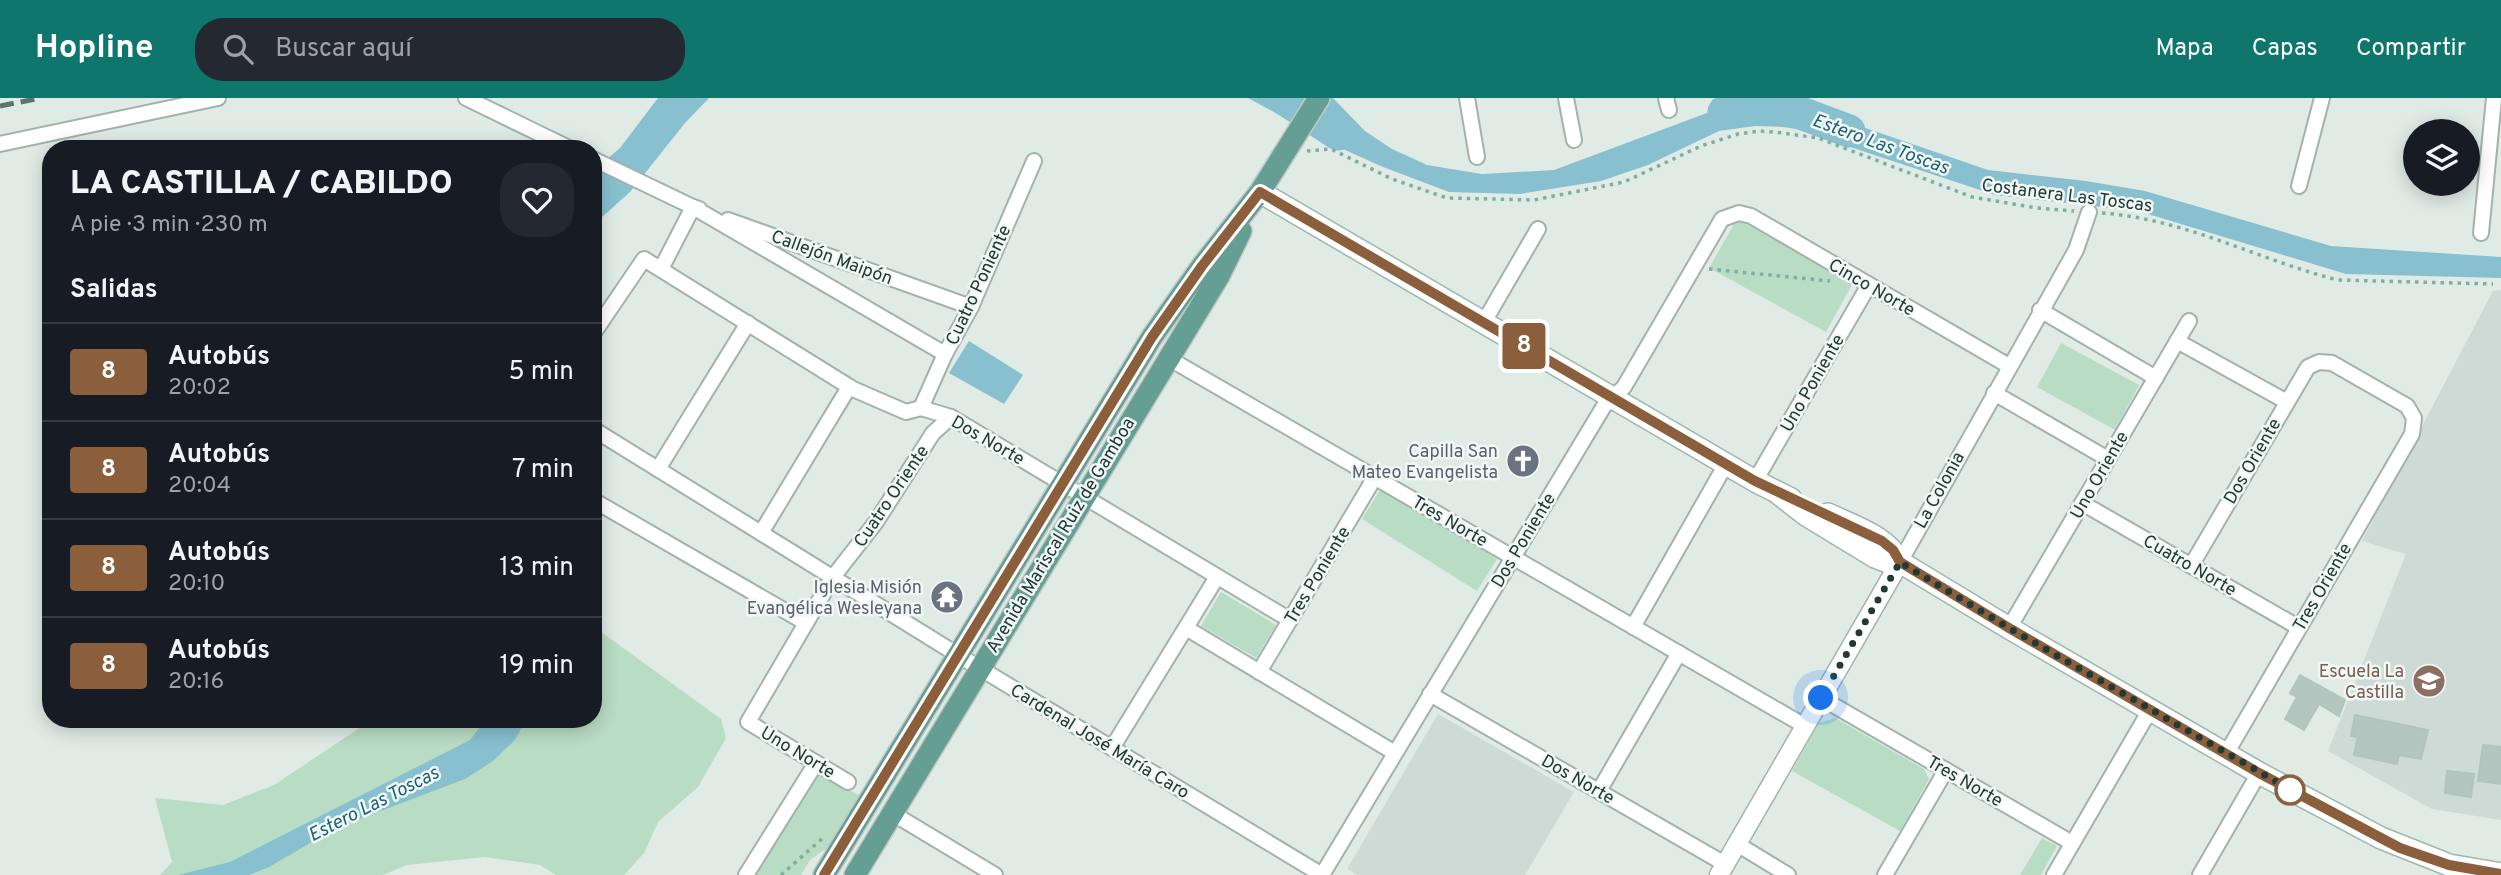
<!DOCTYPE html>
<html lang="es">
<meta charset="utf-8">
<style>
body{margin:0;font-family:Overpass,sans-serif;background:#242831;color:#f1f3f6;height:100vh;display:flex;flex-direction:column;font-size:26px;white-space:nowrap}
*{box-sizing:border-box;margin:0}
p{font-size:23px;color:#9ea1a6}
.icon{flex:none;width:38px;height:38px;fill:none;stroke:currentColor;stroke-width:2;stroke-linecap:round;stroke-linejoin:round}
.map{position:relative;flex:1;overflow:hidden}
.side{position:absolute;left:42px;top:42px;width:560px;height:588px;display:flex;flex-direction:column;background:#171b24;border-radius:28px;box-shadow:0 4px 18px #0003}
.side>*{flex:none}
.badge{padding:0 14px;border-radius:5px;font-size:24px;line-height:46px}
.fabs{position:absolute;left:2403px;top:21px;display:grid;gap:14px}
.fabs a{display:grid;place-items:center;width:77px;height:77px;border-radius:50%;background:#171b24;box-shadow:0 4px 18px #0003;font-size:35px}
.you{position:absolute;width:35px;height:35px;margin:-18px;border:5px solid #fff;border-radius:50%;background:#1a73e8;box-shadow:0 0 0 10px #1a73e833}
.map>.badge{position:absolute;translate:-50% -50%;box-shadow:0 0 0 4px #fff}
h2{padding:0 28px;font-size:26px;line-height:63px}
.round{display:grid;place-items:center;flex:none;width:74px;height:74px;border-radius:28px;background:#242831}
.head{display:flex;align-items:center;justify-content:space-between;height:119px;padding:0 28px}
h1{font-size:33px;font-weight:800;line-height:52px}
ul{padding:0;list-style:none}
li{display:flex;align-items:center;gap:21px;height:98px;padding:0 28px;border-top:2px solid #363941}
li div{flex:1}
li b{display:block;font-size:26px}
li em{font-style:normal}
li .badge{min-width:77px;font-weight:700;text-align:center}
header{display:flex;align-items:center;gap:42px;box-sizing:border-box;height:98px;padding:0 35px;background:#0f766e;color:#fff}
header strong{font-size:33px}
nav{display:flex;gap:38px;margin-inline-start:auto;font-size:24px}
.search{width:490px;height:63px;background:#242831;display:flex;align-items:center;gap:18px;box-sizing:border-box;padding:0 24px;border-radius:28px;color:#9ea1a6;font-size:26px}
.map>svg:first-child{display:block}
.built{fill:#cedad5}
.green{fill:#b9dcc4}
.water{fill:#88c0cf}
.lines{fill:none;stroke-linecap:round;stroke-linejoin:round}
.river{stroke:#88c0cf;stroke-width:33}
.building{fill:#b5c5bf;stroke:#b2c4be;stroke-width:2}
.minor-casing{stroke:#a3b2ad;stroke-width:18}
.tertiary-casing{stroke:#a3b2ad;stroke-width:21}
.secondary-casing{stroke:#9fb6af;stroke-width:24}
.primary-casing{stroke:#c1c8c6;stroke-width:24}
.path{stroke:#81aea2;stroke-width:3.5;stroke-dasharray:3.5 5;stroke-linecap:butt}
.minor{stroke:#fff;stroke-width:14}
.tertiary{stroke:#fff;stroke-width:18}
.secondary{stroke:#fff;stroke-width:21}
.primary{stroke:#659f93;stroke-width:21}
.rail{stroke:#5b7670;stroke-width:5;stroke-dasharray:14 7;stroke-linecap:butt}
.line-casing{stroke:#fff;stroke-width:16}
.line{stroke:#8b5e3c;stroke-width:10}
.walk{stroke:#213a35;stroke-width:7;stroke-dasharray:0 12.6}
.stop-dot{fill:#fff;stroke:#8b5e3c;stroke-width:3.5}
.labels{text-anchor:middle;stroke-width:5;stroke-linejoin:round;paint-order:stroke}
.street-label{font-size:18px;fill:#213a35;stroke:#f0f7f4}
.worship-label{font-size:18px;fill:#5b616d;stroke:#f0f7f4;text-anchor:end}
.education-label{font-size:18px;fill:#785e54;stroke:#f0f7f4;text-anchor:end}
.water-label{font-size:19px;font-style:italic;fill:#1d6175;stroke:#f0f7f4}
</style>
<header>
<strong>Hopline</strong>
<div class="search"><svg class="icon" aria-label="search" viewBox="0 0 24 24"><circle cx="10" cy="10" r="6"/><path d="M15 15l6 6"/></svg>Buscar aquí</div>
<nav><a>Mapa</a><a>Capas</a><a>Compartir</a></nav>
</header>
<div class="map">
<svg width="2501" height="777" viewBox="0 0 2501 777">
<rect width="100%" height="100%" fill="#e0ebe6"/>
<g class="built">
<path d="M 2501,192 L 2501,722 L 2432,711 L 2328,653 L 2406,456 L 2362,443 L 2493,193 Z"/>
<path d="M 1438,616 L 1574,694 L 1525,777 L 1358,777 L 1347,771 Z"/>
</g>
<g class="green">
<path d="M 1737,121 L 1853,185 L 1826,234 L 1709,170 Z"/>
<path d="M 2061,245 L 2139,287 L 2115,332 L 2037,289 Z"/>
<path d="M 1382,389 L 1497,461 L 1477,493 L 1362,421 Z"/>
<path d="M 1221,494 L 1276,527 L 1256,560 L 1201,528 Z"/>
<path d="M 593,528 L 721,621 L 726,640 L 698,689 L 658,724 L 644,755 L 624,777 L 556,777 L 540,767 L 485,759 L 407,767 L 383,777 L 160,777 L 172,764 L 155,700 L 223,707 L 274,687 L 373,621 L 593,621 Z"/>
<path d="M 1835,620 L 1924,671 L 1929,681 L 1900,733 L 1792,673 L 1819,625 Z"/>
<path d="M 820,675 L 860,698 L 827,750 L 810,762 L 801,777 L 755,777 Z"/>
<path d="M 2042,740 L 2057,748 L 2041,777 L 2020,777 Z"/>
</g>
<g class="water">
<path d="M 658,0 L 709,0 L 685,25 L 630,94 L 593,127 L 593,73 L 620,50 Z"/>
<path d="M 1248,0 L 1300,0 L 1285,20 Z"/>
<path d="M 1329,0 L 1333,0 L 1365,33 L 1392,51 L 1427,67 L 1482,76 L 1554,72 L 1715,12 L 1755,9 L 1845,23 L 1988,72 L 2086,83 L 2145,93 L 2331,148 L 2501,159 L 2501,180 L 2346,176 L 2138,113 L 1995,97 L 1790,29 L 1755,28 L 1719,33 L 1648,67 L 1601,83 L 1520,96 L 1449,94 L 1383,69 L 1307,35 Z"/>
<path d="M 969,243 L 1023,277 L 1004,306 L 949,275 Z"/>
<path d="M 486,621 L 527,621 L 514,643 L 493,663 L 465,681 L 336,730 L 269,769 L 249,777 L 178,777 L 230,764 L 470,642 Z"/>
</g>
<g class="lines">
<g class="river">
<path d="M 1283,0 L 1338,36"/>
<path d="M 1724,14 L 1731,12 L 1774,11 L 1801,15 L 1849,33"/>
</g>
</g>
<g class="building">
<path d="M 2300,577 L 2345,602 L 2339,618 L 2319,606 L 2304,632 L 2285,621 L 2297,599 L 2290,595 Z"/>
<path d="M 2355,617 L 2428,632 L 2421,661 L 2399,657 L 2397,666 L 2354,657 L 2358,639 L 2351,638 Z"/>
<path d="M 2483,647 L 2501,649 L 2501,686 L 2478,683 Z"/>
<path d="M 2447,673 L 2474,676 L 2471,699 L 2445,695 Z"/>
</g>
<g class="lines">
<defs>
<g id="minor">
<path d="M 466,0 L 571,51"/>
<path d="M 1467,0 L 1477,59"/>
<path d="M 1566,0 L 1574,42"/>
<path d="M 1666,0 L 1669,12"/>
<path d="M 0,46 L 218,0"/>
<path d="M 593,61 L 693,109 L 945,256"/>
<path d="M 2299,88 L 2322,0"/>
<path d="M 728,122 L 971,209"/>
<path d="M 2481,135 L 2494,0"/>
<path d="M 661,171 L 693,109 L 699,111"/>
<path d="M 2040,212 L 2156,280"/>
<path d="M 1484,224 L 1538,131"/>
<path d="M 593,236 L 644,161 L 853,291 L 906,314 L 921,310 L 951,319 L 1290,522"/>
<path d="M 2177,243 L 2287,304"/>
<path d="M 1168,260 L 1805,628"/>
<path d="M 1994,295 L 2108,361"/>
<path d="M 921,310 L 945,256 L 971,209 L 1034,63"/>
<path d="M 593,331 L 958,557 L 1322,777"/>
<path d="M 658,371 L 748,225"/>
<path d="M 1755,383 L 1869,187"/>
<path d="M 593,402 L 806,525"/>
<path d="M 2082,405 L 2298,529"/>
<path d="M 761,435 L 849,289"/>
<path d="M 1900,464 L 2076,152 L 2089,114"/>
<path d="M 2191,468 L 2308,269 L 2319,264 L 2332,265 L 2407,308 L 2414,320 L 2412,336 L 2226,656"/>
<path d="M 1633,529 L 1726,366"/>
<path d="M 1186,530 L 1395,655"/>
<path d="M 2009,530 L 2189,223"/>
<path d="M 1259,574 L 1375,379"/>
<path d="M 1430,596 L 1725,766"/>
<path d="M 1821,600 L 2072,745"/>
<path d="M 1112,650 L 1217,479"/>
<path d="M 848,684 L 748,624 L 833,479 L 876,424 L 933,335 L 951,319"/>
<path d="M 1599,693 L 1679,555"/>
<path d="M 892,715 L 995,777"/>
<path d="M 1737,746 L 1788,777"/>
<path d="M 746,777 L 816,665"/>
<path d="M 1322,777 L 1604,308 L 1624,289 L 1722,121 L 1739,115 L 1751,118 L 2009,268"/>
<path d="M 1885,777 L 1946,672"/>
<path d="M 2054,777 L 2150,612"/>
<path d="M 2200,777 L 2259,675"/>
</g>
<path id="tertiary" d="M 1719,777 L 1900,464"/>
<g id="secondary">
<path d="M 1260,94 L 1755,383 L 1791,401"/>
<path d="M 1779,396 L 1806,417 L 1875,459 L 1888,464 L 1900,464 L 2009,530 L 2259,675 L 2381,740 L 2449,767 L 2501,776"/>
<path d="M 1828,416 C 1853,428 1887,438 1900,464"/>
</g>
<g id="primary">
<path d="M 824,777 L 1152,239 L 1202,168 L 1260,94 L 1319,0"/>
<path d="M 855,777 L 1219,178 L 1241,133"/>
</g>
</defs>
<use href="#minor" class="minor-casing"/>
<use href="#tertiary" class="tertiary-casing"/>
<use href="#secondary" class="secondary-casing"/>
<use href="#primary" class="primary-casing"/>
<g class="path">
<path d="M 1307,53 L 1331,51 L 1392,81 L 1447,100 L 1534,102 L 1624,84 L 1701,48 L 1738,36 L 1760,33 L 1783,35 L 1818,40 L 1972,99 L 2037,110 L 2074,113"/>
<path d="M 2102,115 C 2186,121 2258,162 2338,182 L 2493,186"/>
<path d="M 1709,171 L 1830,183"/>
<path d="M 781,777 L 824,739"/>
</g>
<use href="#minor" class="minor"/>
<use href="#tertiary" class="tertiary"/>
<use href="#secondary" class="secondary"/>
<use href="#primary" class="primary"/>
<path class="rail" d="M 0,8 L 41,0"/>
</g>
<g class="lines">
<defs>
<path id="line" d="M 824,777 L 1152,239 L 1202,168 L 1260,94 L 1755,383 L 1882,443 L 1893,452 L 1900,464 L 2009,530 L 2259,675 L 2381,740 L 2400,750 L 2449,767 L 2501,776"/>
</defs>
<use href="#line" class="line-casing"/>
<use href="#line" class="line"/>
<path class="walk" d="M 1821,600 L 1900,464 L 2009,530 L 2298,696 L 2290,692"/>
</g>
<defs>
<symbol id="church-disc" viewBox="-11 -11 22 22"><circle r="9.5" fill="#6b7280" stroke="#f0f7f4"/><path d="M-1.2-6h2.4v3.5h3.3v2.4h-3.3V6h-2.4V-.1h-3.3v-2.4h3.3Z" fill="#fff"/></symbol>
<symbol id="temple-disc" viewBox="-11 -11 22 22"><circle r="9.5" fill="#6b7280" stroke="#f0f7f4"/><path d="M0-6L5-2H3V0L6.5 2.5H4V6H1.5V3h-3V6H-4V2.5H-6.5L-3 0V-2H-5Z" fill="#fff"/></symbol>
<symbol id="school-disc" viewBox="-11 -11 22 22"><circle r="9.5" fill="#8d6e63" stroke="#f0f7f4"/><path d="M0-5L7-2L0 1L-7-2ZM-4 1L0 2.5L4 1V4Q0 6-4 4Z" fill="#fff"/></symbol>
</defs>
<g fill-rule="evenodd">
<use href="#church-disc" x="1504" y="344" width="38" height="38"/>
<use href="#temple-disc" x="928" y="480" width="38" height="38"/>
<use href="#school-disc" x="2410" y="564" width="38" height="38"/>
</g>
<circle class="stop-dot" cx="2290" cy="692" r="14"/>
<g class="labels">
<g class="street-label">
<text transform="translate(2067 97) rotate(7)" y="6">Costanera Las Toscas</text>
<text transform="translate(832 159) rotate(20)" y="6">Callejón Maipón</text>
<text transform="translate(978 187) rotate(-65)" y="6">Cuatro Poniente</text>
<text transform="translate(1872 189) rotate(30)" y="6">Cinco Norte</text>
<text transform="translate(1812 285) rotate(-60)" y="6">Uno Poniente</text>
<text transform="translate(988 342) rotate(30)" y="6">Dos Norte</text>
<text transform="translate(2252 363) rotate(-60)" y="6">Dos Oriente</text>
<text transform="translate(2099 377) rotate(-60)" y="6">Uno Oriente</text>
<text transform="translate(1939 392) rotate(-61)" y="6">La Colonia</text>
<text transform="translate(891 398) rotate(-56)" y="6">Cuatro Oriente</text>
<text transform="translate(1450 423) rotate(30)" y="6">Tres Norte</text>
<text transform="translate(1060 437) rotate(-59)" y="6">Avenida Mariscal Ruiz de Gamboa</text>
<text transform="translate(1523 442) rotate(-59)" y="6">Dos Poniente</text>
<text transform="translate(2190 467) rotate(30)" y="6">Cuatro Norte</text>
<text transform="translate(1317 477) rotate(-59)" y="6">Tres Poniente</text>
<text transform="translate(2322 489) rotate(-60)" y="6">Tres Oriente</text>
<text transform="translate(1100 643) rotate(31)" y="6">Cardenal José María Caro</text>
<text transform="translate(798 654) rotate(31)" y="6">Uno Norte</text>
<text transform="translate(1578 681) rotate(30)" y="6">Dos Norte</text>
<text transform="translate(1965 683) rotate(30)" y="6">Tres Norte</text>
</g>
<g class="worship-label">
<text x="1498" y="359">Capilla San<tspan x="1498" dy="21">Mateo Evangelista</tspan></text>
<text x="922" y="495">Iglesia Misión<tspan x="922" dy="21">Evangélica Wesleyana</tspan></text>
</g>
<g class="education-label">
<text x="2404" y="579">Escuela La<tspan x="2404" dy="21">Castilla</tspan></text>
</g>
<g class="water-label">
<text transform="translate(1881 45) rotate(20)" y="7">Estero Las Toscas</text>
<text transform="translate(373 705) rotate(-27)" y="7">Estero Las Toscas</text>
</g>
</g>
</svg>
<div class="fabs">
<a><svg class="icon" aria-label="layers" viewBox="0 0 24 24"><path d="M12 4l9 5-9 5-9-5zM3 14l9 5 9-5"/></svg></a>
</div>
<div class="you" style="left:1821px;top:600px"></div>
<b class="badge" style="left:1524px;top:248px;background:#8b5e3c;color:#fff">8</b>
<section class="side">
<div class="head"><div><h1>LA CASTILLA / CABILDO</h1><p>A pie · 3 min · 230 m</p></div><a class="round"><svg class="icon" aria-label="heart" viewBox="0 0 24 24"><path d="M12 20l-8-8c-3-5 5-10 8-4 3-6 11-1 8 4z"/></svg></a></div>
<h2>Salidas</h2>
<ul>
<li><span class="badge" style="background:#8b5e3c;color:#fff">8</span><div><b>Autobús</b><p>20:02</p></div><em>5 min</em></li>
<li><span class="badge" style="background:#8b5e3c;color:#fff">8</span><div><b>Autobús</b><p>20:04</p></div><em>7 min</em></li>
<li><span class="badge" style="background:#8b5e3c;color:#fff">8</span><div><b>Autobús</b><p>20:10</p></div><em>13 min</em></li>
<li><span class="badge" style="background:#8b5e3c;color:#fff">8</span><div><b>Autobús</b><p>20:16</p></div><em>19 min</em></li>
</ul>
</section>
</div>
